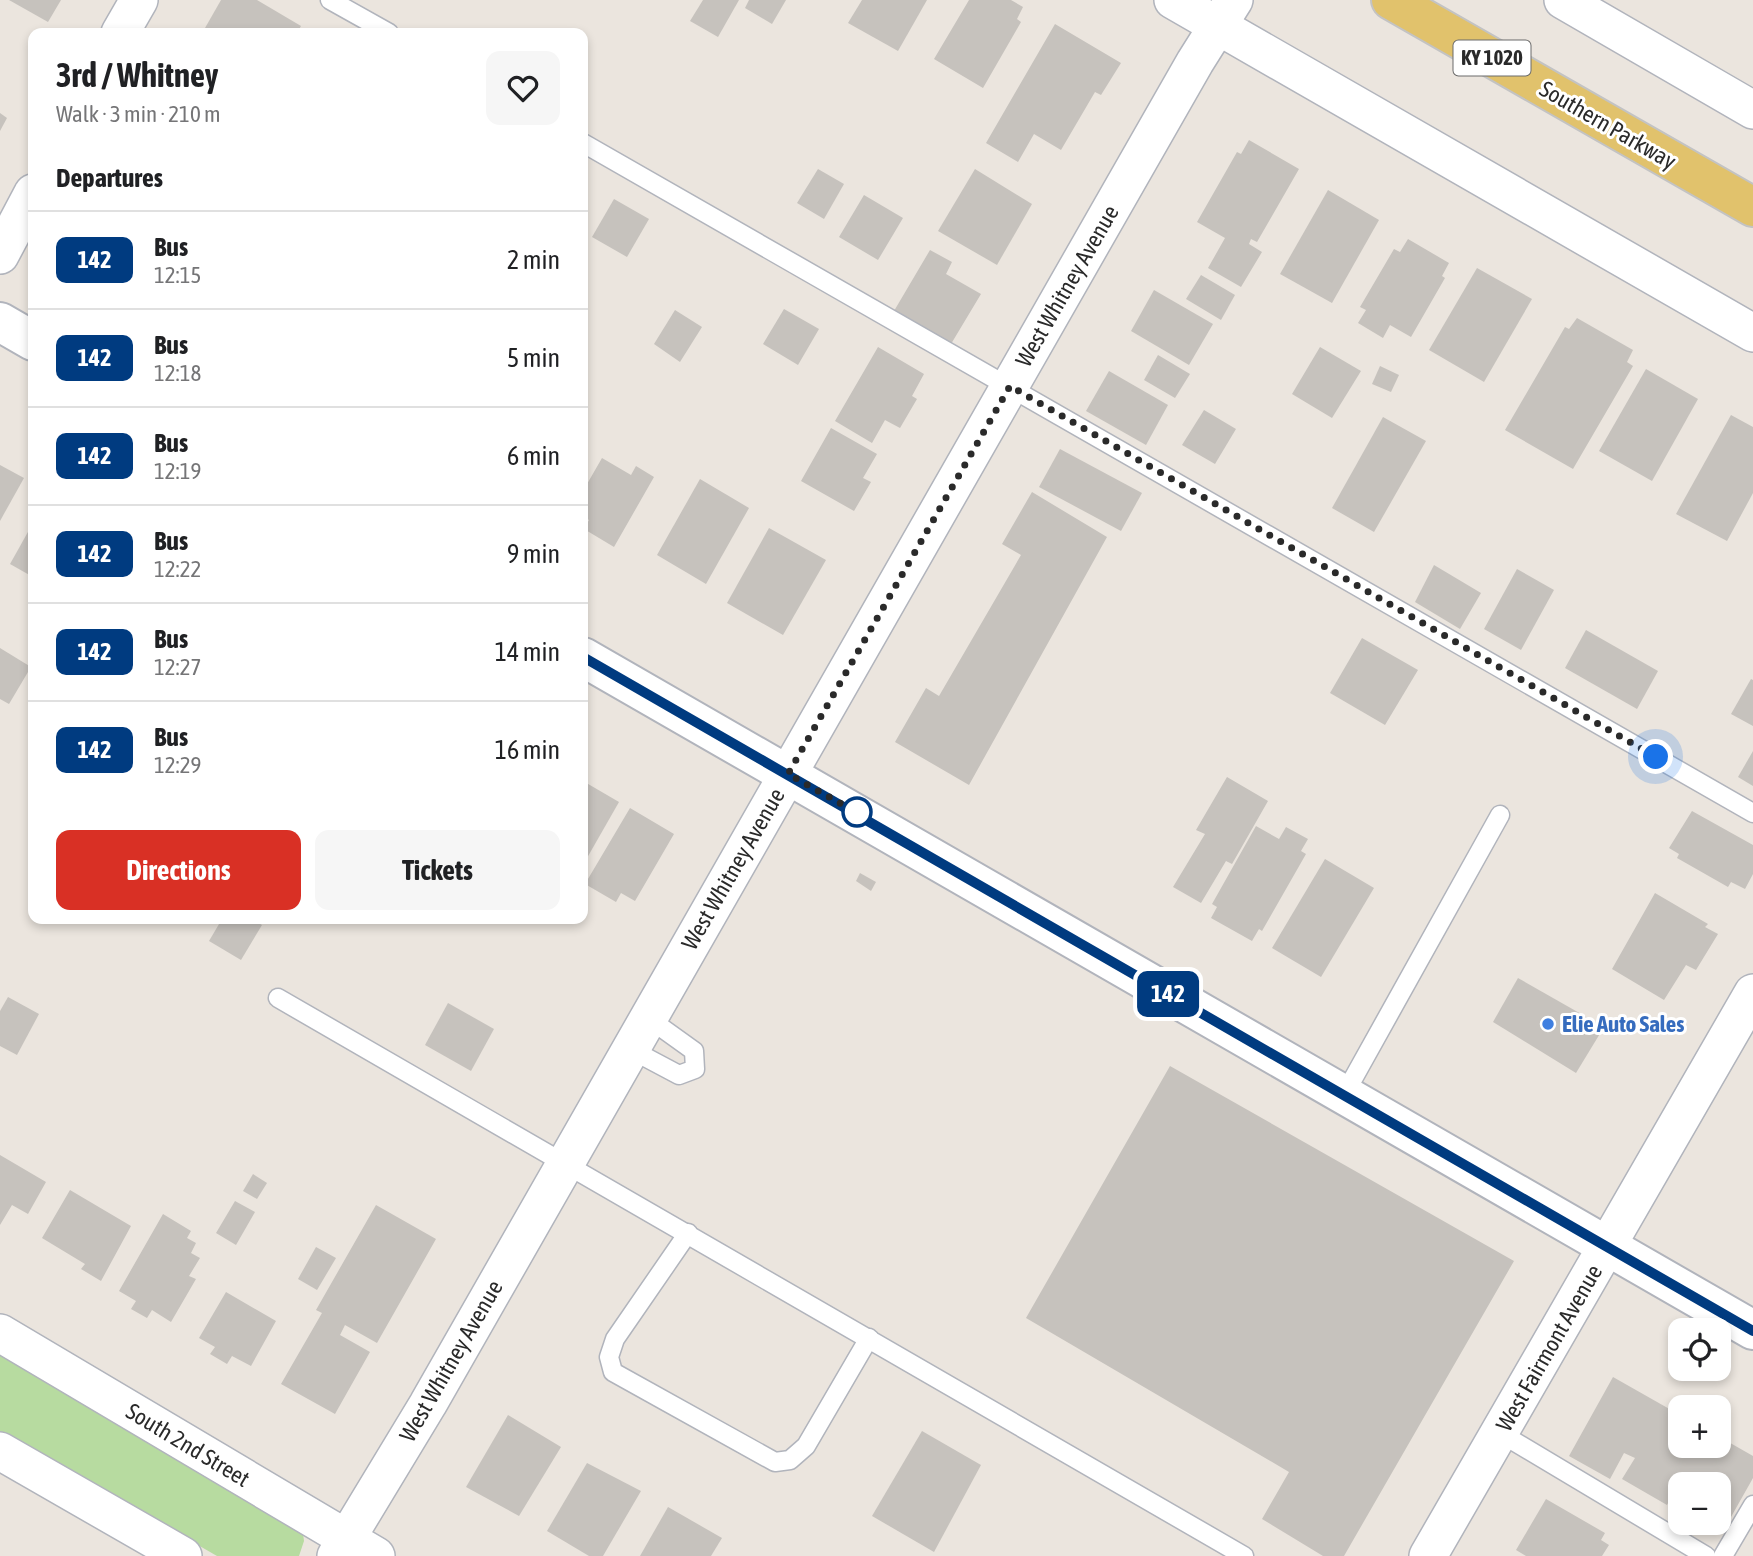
<!DOCTYPE html>
<meta charset="utf-8">
<style>
body{margin:0;font-family:"Asap Condensed",sans-serif;background:#f6f6f6;color:#202124;height:100vh;display:flex;flex-direction:column;font-size:26px;white-space:nowrap}
*{box-sizing:border-box;margin:0}
p{font-size:23px;color:#757577}
.icon{flex:none;width:38px;height:38px;fill:none;stroke:currentColor;stroke-width:2;stroke-linecap:round;stroke-linejoin:round}
.map{position:relative;flex:1;overflow:hidden}
.panel{position:absolute;left:28px;top:28px;width:560px;height:896px;display:flex;flex-direction:column;background:#fff;border-radius:14px;box-shadow:0 4px 10px #0003}
.panel>*{flex:none}
.badge{padding:0 14px;border-radius:10px;font-size:24px;line-height:46px}
.controls{position:absolute;left:1668px;top:1318px;display:grid;gap:14px}
.controls a{display:grid;place-items:center;width:63px;height:63px;border-radius:14px;background:#fff;box-shadow:0 4px 10px #0003;font-size:35px}
.you{position:absolute;width:35px;height:35px;margin:-18px;border:5px solid #fff;border-radius:50%;background:#1a73e8;box-shadow:0 0 0 10px #1a73e833}
.map>.badge{position:absolute;translate:-50% -50%;box-shadow:0 0 0 4px #fff}
h2{padding:0 28px;font-size:26px;line-height:63px}
.round{display:grid;place-items:center;flex:none;width:74px;height:74px;border-radius:14px;background:#f6f6f6}
.summary{display:flex;align-items:center;justify-content:space-between;height:119px;padding:0 28px}
h1{font-size:33px;font-weight:700;line-height:52px}
.action{display:flex;gap:14px;margin-top:auto;padding:14px 28px}
.action a{flex:1;height:80px;border-radius:14px;background:#d93025;color:#fff;font-size:28px;font-weight:700;line-height:80px;text-align:center}
.action a+a{background:#f6f6f6;color:#202124}
ul{padding:0;list-style:none}
li{display:flex;align-items:center;gap:21px;height:98px;padding:0 28px;border-top:2px solid #e0e0e0}
li div{flex:1}
li b{display:block;font-size:26px}
li em{font-style:normal}
li .badge{min-width:77px;font-weight:700;text-align:center}
.map>svg:first-child{display:block}
.green{fill:#b7dba0}
.building{fill:#c6c2bd}
.lines{fill:none;stroke-linecap:round;stroke-linejoin:round}
.service-casing{stroke:#b1b4bc;stroke-width:21}
.minor-casing{stroke:#b1b4bc;stroke-width:40}
.secondary-casing{stroke:#b1b4bc;stroke-width:42}
.primary-casing{stroke:#c3c3c3;stroke-width:42}
.service{stroke:#fff;stroke-width:18}
.minor{stroke:#fff;stroke-width:37}
.secondary{stroke:#fff;stroke-width:38}
.primary{stroke:#e1c26c;stroke-width:38}
.line-casing{stroke:#fff;stroke-width:16}
.line{stroke:#003b80;stroke-width:10}
.walk{stroke:#2a2a2a;stroke-width:7;stroke-dasharray:0 12.6}
.stop-dot{fill:#fff;stroke:#003b80;stroke-width:3.5}
.shop-dot{fill:#3f7fe0;stroke:#fff;stroke-width:2.5}
.labels{text-anchor:middle;stroke-width:6;stroke-linejoin:round;paint-order:stroke}
.shield{fill:#fff;stroke:#6a6a6a;stroke-width:2}
.shield-label{font-size:21px;font-weight:bold;fill:#2a2a2a}
.street-label{font-size:23px;fill:#2a2a2a;stroke:#fff}
.shop-label{font-size:23px;font-weight:bold;fill:#366cbe;stroke:#fff;text-anchor:start}
</style>
<div class="map">
<svg width="1753" height="1556" viewBox="0 0 1753 1556">
<rect width="100%" height="100%" fill="#ebe5de"/>
<path class="green" d="M 0,1346 L 303,1533 L 304,1541 L 299,1556 L 217,1556 L 0,1431 Z"/>
<g class="building">
<path d="M 9,0 L 61,0 L 48,22 Z"/>
<path d="M 221,0 L 257,0 L 301,26 L 297,33 L 214,33 L 205,28 Z"/>
<path d="M 703,0 L 739,0 L 718,37 L 690,21 Z"/>
<path d="M 749,0 L 786,0 L 772,24 L 745,8 Z"/>
<path d="M 862,0 L 927,0 L 898,51 L 848,23 Z"/>
<path d="M 969,0 L 1011,0 L 1023,7 L 1017,19 L 1021,22 L 983,88 L 934,59 Z"/>
<path d="M 1055,24 L 1121,63 L 1101,95 L 1095,92 L 1061,150 L 1034,134 L 1018,162 L 986,143 Z"/>
<path d="M 0,113 L 7,118 L 0,131 Z"/>
<path d="M 1249,140 L 1299,169 L 1257,242 L 1251,239 L 1249,244 L 1262,252 L 1241,287 L 1208,268 L 1225,238 L 1197,222 L 1237,152 L 1241,154 Z"/>
<path d="M 818,169 L 844,184 L 824,219 L 797,203 Z"/>
<path d="M 975,169 L 1032,204 L 997,265 L 938,231 Z"/>
<path d="M 1328,190 L 1379,220 L 1332,303 L 1280,274 Z"/>
<path d="M 864,195 L 903,218 L 878,260 L 839,237 Z"/>
<path d="M 614,199 L 649,219 L 627,257 L 592,237 Z"/>
<path d="M 1408,239 L 1449,263 L 1442,276 L 1445,278 L 1411,337 L 1390,325 L 1383,338 L 1358,323 L 1366,310 L 1360,307 L 1394,249 L 1400,252 Z"/>
<path d="M 930,250 L 952,262 L 946,274 L 981,294 L 951,344 L 894,311 Z"/>
<path d="M 1477,268 L 1532,299 L 1484,382 L 1429,350 Z"/>
<path d="M 1201,275 L 1235,295 L 1221,320 L 1186,299 Z"/>
<path d="M 1154,290 L 1213,324 L 1189,365 L 1131,331 Z"/>
<path d="M 784,309 L 819,329 L 798,365 L 763,344 Z"/>
<path d="M 675,310 L 702,327 L 680,362 L 654,344 Z"/>
<path d="M 1577,318 L 1633,350 L 1627,362 L 1633,366 L 1573,469 L 1505,430 L 1565,327 L 1569,329 Z"/>
<path d="M 878,347 L 924,374 L 912,396 L 917,399 L 900,428 L 885,420 L 872,443 L 835,421 Z"/>
<path d="M 1320,347 L 1361,371 L 1332,418 L 1292,394 Z"/>
<path d="M 1158,355 L 1190,374 L 1175,398 L 1144,380 Z"/>
<path d="M 1380,366 L 1399,375 L 1391,392 L 1372,384 Z"/>
<path d="M 1646,369 L 1698,399 L 1652,481 L 1599,451 Z"/>
<path d="M 1109,371 L 1168,405 L 1146,445 L 1086,411 Z"/>
<path d="M 1204,410 L 1236,429 L 1215,464 L 1182,445 Z"/>
<path d="M 1731,415 L 1753,427 L 1753,493 L 1727,541 L 1676,514 Z"/>
<path d="M 1383,417 L 1426,441 L 1374,532 L 1332,508 Z"/>
<path d="M 831,428 L 877,454 L 863,478 L 871,482 L 854,511 L 801,481 Z"/>
<path d="M 1060,449 L 1142,493 L 1121,531 L 1039,487 Z"/>
<path d="M 602,458 L 631,475 L 636,466 L 654,477 L 614,547 L 584,529 L 589,520 L 583,516 L 583,491 Z"/>
<path d="M 0,465 L 24,478 L 0,521 Z"/>
<path d="M 700,479 L 749,508 L 706,584 L 657,555 Z"/>
<path d="M 1032,492 L 1107,537 L 969,785 L 895,742 L 926,688 L 939,696 L 1021,555 L 1002,544 Z"/>
<path d="M 33,523 L 33,577 L 10,564 Z"/>
<path d="M 769,528 L 826,560 L 783,635 L 727,603 Z"/>
<path d="M 1434,565 L 1481,593 L 1460,629 L 1415,602 Z"/>
<path d="M 1517,569 L 1554,590 L 1521,650 L 1484,629 Z"/>
<path d="M 1586,630 L 1658,671 L 1637,709 L 1565,668 Z"/>
<path d="M 1362,638 L 1418,670 L 1385,725 L 1330,693 Z"/>
<path d="M 0,648 L 31,667 L 9,704 L 0,699 Z"/>
<path d="M 1751,679 L 1753,680 L 1753,726 L 1731,714 Z"/>
<path d="M 1753,751 L 1753,786 L 1738,777 Z"/>
<path d="M 1227,777 L 1268,801 L 1232,864 L 1226,861 L 1201,903 L 1173,887 L 1205,834 L 1196,830 Z"/>
<path d="M 583,781 L 619,802 L 583,865 Z"/>
<path d="M 630,808 L 674,834 L 635,901 L 621,893 L 616,902 L 585,884 Z"/>
<path d="M 1692,811 L 1753,845 L 1753,874 L 1745,889 L 1731,882 L 1728,887 L 1677,858 L 1679,854 L 1669,848 Z"/>
<path d="M 1256,826 L 1279,839 L 1286,827 L 1308,839 L 1301,851 L 1306,854 L 1262,931 L 1259,929 L 1252,941 L 1211,918 L 1217,907 L 1212,904 Z"/>
<path d="M 1325,859 L 1374,888 L 1321,977 L 1272,948 Z"/>
<path d="M 860,873 L 876,882 L 871,891 L 856,881 Z"/>
<path d="M 1655,893 L 1708,924 L 1705,927 L 1718,934 L 1696,970 L 1686,965 L 1664,1000 L 1612,969 Z"/>
<path d="M 222,919 L 251,919 L 262,925 L 241,960 L 209,941 Z"/>
<path d="M 1518,978 L 1604,1027 L 1576,1073 L 1493,1022 Z"/>
<path d="M 8,997 L 39,1014 L 17,1055 L 0,1046 L 0,1011 Z"/>
<path d="M 448,1003 L 494,1029 L 471,1071 L 425,1045 Z"/>
<path d="M 1170,1066 L 1514,1261 L 1344,1556 L 1323,1556 L 1262,1519 L 1289,1472 L 1026,1318 Z"/>
<path d="M 0,1155 L 46,1182 L 28,1214 L 12,1205 L 0,1225 Z"/>
<path d="M 253,1174 L 267,1183 L 257,1199 L 243,1191 Z"/>
<path d="M 70,1190 L 131,1226 L 101,1281 L 81,1269 L 85,1264 L 42,1238 Z"/>
<path d="M 235,1201 L 255,1212 L 236,1245 L 216,1233 Z"/>
<path d="M 376,1205 L 436,1239 L 377,1343 L 345,1325 L 340,1335 L 370,1352 L 335,1414 L 281,1384 L 322,1313 L 316,1310 Z"/>
<path d="M 163,1214 L 191,1231 L 187,1238 L 196,1243 L 191,1253 L 200,1258 L 189,1276 L 196,1279 L 171,1322 L 152,1310 L 147,1318 L 131,1309 L 136,1301 L 119,1291 Z"/>
<path d="M 316,1247 L 336,1258 L 317,1290 L 298,1279 Z"/>
<path d="M 226,1292 L 276,1321 L 251,1366 L 232,1356 L 227,1364 L 210,1354 L 215,1347 L 199,1338 Z"/>
<path d="M 1613,1377 L 1680,1415 L 1680,1446 L 1718,1446 L 1718,1436 L 1753,1456 L 1753,1478 L 1731,1517 L 1718,1510 L 1718,1484 L 1678,1484 L 1667,1505 L 1622,1479 L 1635,1458 L 1624,1453 L 1610,1479 L 1569,1456 Z"/>
<path d="M 508,1415 L 561,1447 L 519,1516 L 466,1487 Z"/>
<path d="M 922,1431 L 981,1465 L 934,1552 L 872,1516 Z"/>
<path d="M 587,1463 L 641,1491 L 603,1556 L 589,1556 L 547,1531 Z"/>
<path d="M 1546,1499 L 1605,1533 L 1601,1540 L 1609,1545 L 1602,1556 L 1526,1556 L 1516,1550 Z"/>
<path d="M 668,1507 L 722,1538 L 711,1556 L 640,1556 Z"/>
</g>
<g class="lines">
<defs>
<g id="service">
<path d="M 330,0 L 389,33"/>
<path d="M 583,143 L 1753,813"/>
<path d="M 278,998 L 1244,1556"/>
<path d="M 630,1049 L 679,1075 L 695,1069 L 694,1051 L 648,1018"/>
<path d="M 1344,1095 L 1500,815"/>
<path d="M 688,1233 L 615,1339 L 609,1357 L 613,1372 L 775,1462 L 790,1460 L 806,1446 L 869,1338"/>
<path d="M 1500,1433 L 1706,1556"/>
<path d="M 1723,1556 L 1753,1505"/>
</g>
<g id="minor">
<path d="M 1173,0 L 1753,333"/>
<path d="M 1563,0 L 1753,110"/>
<path d="M 120,33 L 139,0"/>
<path d="M 0,255 L 33,193"/>
<path d="M 0,1333 L 376,1556"/>
<path d="M 0,1451 L 183,1556"/>
<path d="M 336,1556 L 428,1404 L 1195,62 L 1234,0"/>
<path d="M 1428,1556 L 1753,993"/>
</g>
<g id="secondary">
<path d="M 0,322 L 33,341"/>
<path d="M 583,657 L 1753,1330"/>
</g>
<path id="primary" d="M 1391,0 L 1753,207"/>
</defs>
<use href="#service" class="service-casing"/>
<use href="#minor" class="minor-casing"/>
<use href="#secondary" class="secondary-casing"/>
<use href="#primary" class="primary-casing"/>
<use href="#service" class="service"/>
<use href="#minor" class="minor"/>
<use href="#secondary" class="secondary"/>
<use href="#primary" class="primary"/>
</g>
<g class="lines">
<defs>
<path id="line" d="M 583,657 L 1753,1331"/>
</defs>
<use href="#line" class="line-casing"/>
<use href="#line" class="line"/>
<path class="walk" d="M 857,812 L 865,817 L 788,774 L 1010,386 L 1656,757"/>
</g>
<circle class="stop-dot" cx="857" cy="812" r="14"/>
<circle class="shop-dot" cx="1548" cy="1024" r="7"/>
<g class="labels">
<rect class="shield" x="1453.5" y="40.5" width="77" height="35" rx="5"/>
<g class="shield-label">
<text x="1492" y="65">KY 1020</text>
</g>
<g class="street-label">
<text transform="translate(1608 125) rotate(30)" y="8">Southern Parkway</text>
<text transform="translate(1067 286) rotate(-60)" y="8">West Whitney Avenue</text>
<text transform="translate(733 869) rotate(-60)" y="8">West Whitney Avenue</text>
<text transform="translate(1549 1348) rotate(-60)" y="8">West Fairmont Avenue</text>
<text transform="translate(451 1361) rotate(-60)" y="8">West Whitney Avenue</text>
<text transform="translate(188 1445) rotate(31)" y="8">South 2nd Street</text>
</g>
<g class="shop-label">
<text x="1562" y="1032">Elie Auto Sales</text>
</g>
</g>
</svg>
<div class="controls">
<a><svg class="icon" aria-label="locate" viewBox="0 0 24 24"><circle cx="12" cy="12" r="6"/><path d="M12 2v4M12 18v4M2 12h4M18 12h4"/></svg></a>
<a>+</a>
<a>−</a>
</div>
<div class="you" style="left:1656px;top:757px"></div>
<b class="badge" style="left:1168px;top:994px;background:#003b80;color:#fff">142</b>
<section class="panel">
<div class="summary"><div><h1>3rd / Whitney</h1><p>Walk · 3 min · 210 m</p></div><a class="round"><svg class="icon" aria-label="heart" viewBox="0 0 24 24"><path d="M12 20l-8-8c-3-5 5-10 8-4 3-6 11-1 8 4z"/></svg></a></div>
<h2>Departures</h2>
<ul>
<li><span class="badge" style="background:#003b80;color:#fff">142</span><div><b>Bus</b><p>12:15</p></div><em>2 min</em></li>
<li><span class="badge" style="background:#003b80;color:#fff">142</span><div><b>Bus</b><p>12:18</p></div><em>5 min</em></li>
<li><span class="badge" style="background:#003b80;color:#fff">142</span><div><b>Bus</b><p>12:19</p></div><em>6 min</em></li>
<li><span class="badge" style="background:#003b80;color:#fff">142</span><div><b>Bus</b><p>12:22</p></div><em>9 min</em></li>
<li><span class="badge" style="background:#003b80;color:#fff">142</span><div><b>Bus</b><p>12:27</p></div><em>14 min</em></li>
<li><span class="badge" style="background:#003b80;color:#fff">142</span><div><b>Bus</b><p>12:29</p></div><em>16 min</em></li>
</ul>
<div class="action"><a>Directions</a><a>Tickets</a></div>
</section>
</div>
